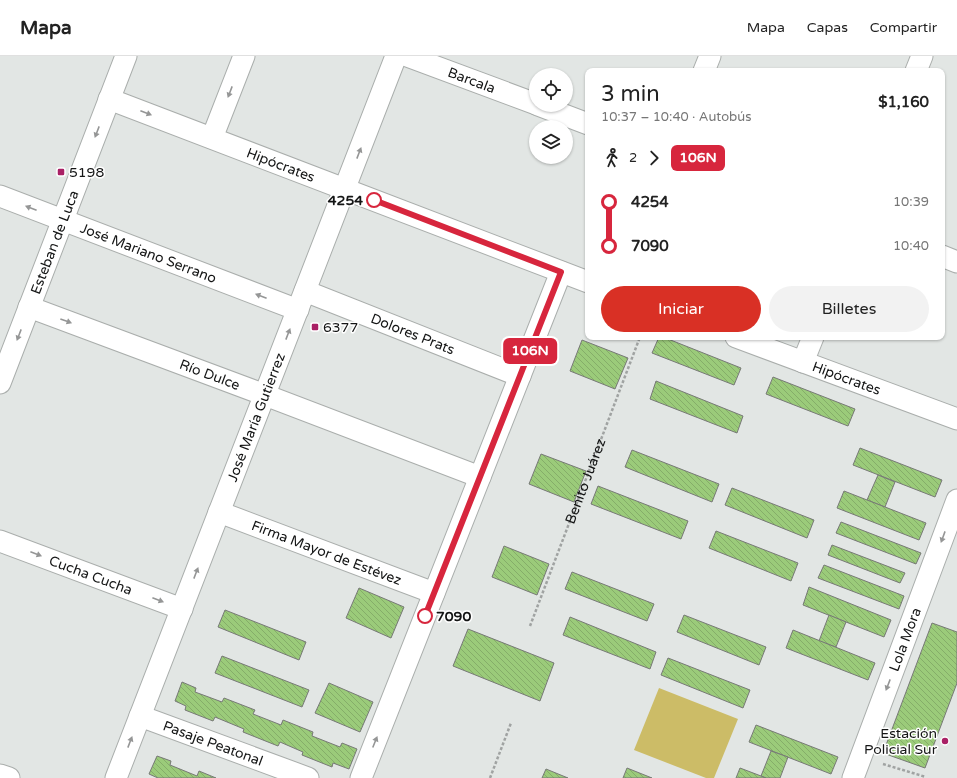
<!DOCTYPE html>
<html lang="es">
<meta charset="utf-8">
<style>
body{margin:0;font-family:"Varela Round",sans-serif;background:#f2f2f2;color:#222;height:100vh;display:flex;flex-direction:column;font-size:15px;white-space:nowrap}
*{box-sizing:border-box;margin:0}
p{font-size:13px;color:#767676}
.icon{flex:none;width:22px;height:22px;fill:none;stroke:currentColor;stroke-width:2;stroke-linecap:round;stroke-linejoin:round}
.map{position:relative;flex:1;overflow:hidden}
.panel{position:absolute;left:585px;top:12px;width:360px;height:272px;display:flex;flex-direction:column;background:#fff;border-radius:8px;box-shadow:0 1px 3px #0004}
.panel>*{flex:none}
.badge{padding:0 8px;border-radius:6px;font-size:14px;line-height:26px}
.fabs{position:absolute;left:529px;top:12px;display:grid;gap:8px}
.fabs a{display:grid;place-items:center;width:44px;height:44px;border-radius:50%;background:#fff;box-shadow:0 1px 3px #0004;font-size:20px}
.map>.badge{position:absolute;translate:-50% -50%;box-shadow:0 0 0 2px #fff}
.legs{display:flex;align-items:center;gap:6px;height:44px;padding:0 16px;font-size:13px}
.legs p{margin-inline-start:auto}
.overview{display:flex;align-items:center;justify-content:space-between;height:68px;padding:0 16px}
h1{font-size:22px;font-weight:600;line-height:30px}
.action{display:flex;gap:8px;margin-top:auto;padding:8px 16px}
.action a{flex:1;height:46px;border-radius:24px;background:#d93025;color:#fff;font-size:16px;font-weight:600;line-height:46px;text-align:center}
.action a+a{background:#f2f2f2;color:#222}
ul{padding:0 16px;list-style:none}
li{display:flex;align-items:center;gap:14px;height:44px;font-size:15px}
li i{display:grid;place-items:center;width:6px;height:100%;margin:0 5px;background:currentColor}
li i::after{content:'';width:10px;height:10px;margin:-5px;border:3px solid;border-radius:50%;background:#fff}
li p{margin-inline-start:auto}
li:first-child i{background:linear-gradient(#0000 50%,currentColor 0)}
li:last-child i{background:linear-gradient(currentColor 50%,#0000 0)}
header{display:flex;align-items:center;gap:24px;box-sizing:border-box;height:56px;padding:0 20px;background:#fff;border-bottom:1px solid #e0e0e0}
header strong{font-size:19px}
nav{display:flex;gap:22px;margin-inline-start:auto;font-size:14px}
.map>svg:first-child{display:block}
.park{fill:#ccbc67}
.building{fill:url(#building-back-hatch);stroke:#777976}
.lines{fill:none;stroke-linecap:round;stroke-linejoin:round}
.minor-casing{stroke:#aaaeac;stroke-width:23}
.path{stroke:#a0a3a2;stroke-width:2.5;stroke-dasharray:3 2;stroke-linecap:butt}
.minor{stroke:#fff;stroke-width:21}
.oneway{fill:#959696}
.line-1-casing{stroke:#fff;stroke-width:9}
.line-1{stroke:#d7263d;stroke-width:6}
.poi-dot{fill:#a92065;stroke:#fff;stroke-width:1.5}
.stop-1-dot{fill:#fff;stroke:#d7263d;stroke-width:2}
.labels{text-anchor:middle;stroke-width:3;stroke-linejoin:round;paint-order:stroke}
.street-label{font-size:14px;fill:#141515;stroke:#fff}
.poi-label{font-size:14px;fill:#141515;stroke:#fff;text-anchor:start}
.stop-label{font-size:14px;font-weight:bold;fill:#141515;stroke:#fff;text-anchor:end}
</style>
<header>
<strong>Mapa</strong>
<nav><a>Mapa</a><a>Capas</a><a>Compartir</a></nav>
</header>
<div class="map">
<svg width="957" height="722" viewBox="0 0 957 722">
<defs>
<pattern id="building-back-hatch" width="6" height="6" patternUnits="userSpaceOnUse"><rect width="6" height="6" fill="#9bcb7a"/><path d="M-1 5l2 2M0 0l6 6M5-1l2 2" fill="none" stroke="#85ad69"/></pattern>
</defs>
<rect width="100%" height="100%" fill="#e2e6e4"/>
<path class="park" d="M 659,632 L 738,663 L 714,722 L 706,722 L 634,694 Z"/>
<g class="building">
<path d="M 659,281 L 663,281 L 741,312 L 734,329 L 652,297 Z"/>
<path d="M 582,284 L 628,302 L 615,333 L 570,315 Z"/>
<path d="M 773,321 L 855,353 L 848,370 L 766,338 Z"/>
<path d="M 656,325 L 743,360 L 737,377 L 650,343 Z"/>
<path d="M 860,392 L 942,424 L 935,441 L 853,409 Z"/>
<path d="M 632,394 L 719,428 L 712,446 L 625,411 Z"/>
<path d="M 541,398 L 586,415 L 574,446 L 529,428 Z"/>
<path d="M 878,419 L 895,426 L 885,451 L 867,444 Z"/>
<path d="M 598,430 L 688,465 L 681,483 L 591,448 Z"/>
<path d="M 732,432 L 814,464 L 807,482 L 725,449 Z"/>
<path d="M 844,435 L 926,467 L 919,484 L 837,452 Z"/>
<path d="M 841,466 L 921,497 L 916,508 L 836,477 Z"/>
<path d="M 716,475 L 798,507 L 791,525 L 709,492 Z"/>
<path d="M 832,489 L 905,517 L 900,527 L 828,499 Z"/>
<path d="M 504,490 L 549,508 L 537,539 L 492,521 Z"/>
<path d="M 824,509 L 904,540 L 899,553 L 818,522 Z"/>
<path d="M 572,516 L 654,548 L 647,565 L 565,533 Z"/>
<path d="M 809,531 L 891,564 L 884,581 L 803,549 Z"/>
<path d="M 359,532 L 404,551 L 391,582 L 346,562 Z"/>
<path d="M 225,554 L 306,586 L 299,604 L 218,571 Z"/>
<path d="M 684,559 L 766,591 L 759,609 L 677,576 Z"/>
<path d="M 829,559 L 846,566 L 836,591 L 819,585 Z"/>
<path d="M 570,561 L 656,596 L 650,613 L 563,579 Z"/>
<path d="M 932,567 L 957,576 L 957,627 L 925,712 L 883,697 Z"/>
<path d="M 468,573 L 554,607 L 540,645 L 453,610 Z"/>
<path d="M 793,574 L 875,607 L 868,624 L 786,592 Z"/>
<path d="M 222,600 L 309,634 L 302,651 L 215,617 Z"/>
<path d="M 668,602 L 750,634 L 743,652 L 661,619 Z"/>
<path d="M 182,626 L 196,632 L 195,636 L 222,646 L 224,642 L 255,654 L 253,658 L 281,669 L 283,664 L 313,676 L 312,680 L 340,691 L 342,687 L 357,693 L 349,713 L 333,707 L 332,711 L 302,699 L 303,696 L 280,686 L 278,690 L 243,676 L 244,673 L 215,661 L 213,665 L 185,654 L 186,650 L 175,645 Z"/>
<path d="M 329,627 L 373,646 L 360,676 L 315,657 Z"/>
<path d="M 756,669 L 838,701 L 831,718 L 749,686 Z"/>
<path d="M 771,695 L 788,701 L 780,722 L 766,722 L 761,720 Z"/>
<path d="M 157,700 L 171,705 L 170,709 L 197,720 L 199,715 L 216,722 L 158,722 L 149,718 Z"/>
<path d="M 627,712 L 652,722 L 623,722 Z"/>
<path d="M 740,712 L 761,720 L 766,722 L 736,722 Z"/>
<path d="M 546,713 L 568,722 L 542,722 Z"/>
</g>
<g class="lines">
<defs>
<g id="minor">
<path id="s2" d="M 407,0 L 536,48"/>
<path d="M 704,15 L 710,0"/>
<path d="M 916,15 L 922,0"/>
<path id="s3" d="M 109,43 L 588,226"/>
<path d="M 538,49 L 588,68"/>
<path d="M 212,82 L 244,0"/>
<path id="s4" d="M 0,140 L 298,254"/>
<path d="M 942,200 L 957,206"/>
<path id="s5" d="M 305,235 L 520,320"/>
<path id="s6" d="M 29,251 L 265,339 L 480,421"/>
<path id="s7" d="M 736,281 L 957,363"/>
<path d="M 803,306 L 813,281"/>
<path id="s8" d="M 0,327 L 126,0"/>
<path id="s9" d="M 219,456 L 434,537"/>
<path id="s10" d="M 0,485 L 182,553"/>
<path id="s11" d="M 140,660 L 308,722"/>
<path d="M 0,719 L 9,722"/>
<path id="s12" d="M 116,722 L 396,0"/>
<path d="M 361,722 L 561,216"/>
<path id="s13" d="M 853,722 L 957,444"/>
</g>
</defs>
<use href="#minor" class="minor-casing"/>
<g class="path">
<path id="s1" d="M 530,570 L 640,281"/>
<path d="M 883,708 L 926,721"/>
<path d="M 490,722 L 511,667"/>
</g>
<use href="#minor" class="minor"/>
</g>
<defs><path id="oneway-solid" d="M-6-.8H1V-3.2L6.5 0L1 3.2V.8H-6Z"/></defs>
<g class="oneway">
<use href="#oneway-solid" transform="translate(230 36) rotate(111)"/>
<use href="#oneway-solid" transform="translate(146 57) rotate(21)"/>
<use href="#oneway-solid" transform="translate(97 76) rotate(111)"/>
<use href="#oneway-solid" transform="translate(359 97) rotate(-69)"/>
<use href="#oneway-solid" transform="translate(31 152) rotate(-159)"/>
<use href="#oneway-solid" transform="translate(261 240) rotate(-159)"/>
<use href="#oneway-solid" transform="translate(66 265) rotate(20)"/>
<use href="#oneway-solid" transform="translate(288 278) rotate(-69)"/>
<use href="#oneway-solid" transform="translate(19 279) rotate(111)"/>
<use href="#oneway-solid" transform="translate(943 481) rotate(110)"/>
<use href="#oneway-solid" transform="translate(36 498) rotate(21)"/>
<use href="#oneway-solid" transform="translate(196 517) rotate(-69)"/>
<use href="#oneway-solid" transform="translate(158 544) rotate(21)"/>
<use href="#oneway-solid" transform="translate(888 629) rotate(111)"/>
<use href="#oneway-solid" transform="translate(130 686) rotate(-69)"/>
<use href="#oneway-solid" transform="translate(375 686) rotate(-68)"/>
</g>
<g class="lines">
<defs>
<path id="line-1" d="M 374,144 L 561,216 L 425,560"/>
</defs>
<use href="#line-1" class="line-1-casing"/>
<use href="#line-1" class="line-1"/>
</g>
<g class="poi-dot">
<rect x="57" y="112" width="8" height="8" rx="2"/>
<rect x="311" y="267" width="8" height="8" rx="2"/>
<circle cx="945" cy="685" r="4"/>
</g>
<g class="stop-1-dot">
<circle cx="374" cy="144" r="7"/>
<circle cx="425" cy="560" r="7"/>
</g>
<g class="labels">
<g class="street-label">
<text dy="5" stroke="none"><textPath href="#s2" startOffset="69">Barcala</textPath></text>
<text dy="5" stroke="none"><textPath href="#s3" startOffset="184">Hipócrates</textPath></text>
<text dy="5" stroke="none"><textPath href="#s8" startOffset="151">Esteban de Luca</textPath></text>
<text dy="5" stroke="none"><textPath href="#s4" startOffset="159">José Mariano Serrano</textPath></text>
<text dy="5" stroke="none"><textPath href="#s5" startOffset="116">Dolores Prats</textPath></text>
<text dy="5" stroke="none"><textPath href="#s6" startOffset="193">Río Dulce</textPath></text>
<text dy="5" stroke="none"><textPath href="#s7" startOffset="118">Hipócrates</textPath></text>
<text dy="5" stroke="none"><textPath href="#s12" startOffset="387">José María Gutierrez</textPath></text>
<text dy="5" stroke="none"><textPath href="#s1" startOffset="155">Benito Juárez</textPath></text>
<text dy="5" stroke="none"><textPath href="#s9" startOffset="115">Firma Mayor de Estévez</textPath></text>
<text dy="5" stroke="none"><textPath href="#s10" startOffset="97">Cucha Cucha</textPath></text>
<text dy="5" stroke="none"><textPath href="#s13" startOffset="148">Lola Mora</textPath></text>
<text dy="5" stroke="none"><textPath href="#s11" startOffset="78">Pasaje Peatonal</textPath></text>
</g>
<g class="poi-label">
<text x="69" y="121">5198</text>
<text x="323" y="276">6377</text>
<text x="937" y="682" text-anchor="end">Estación<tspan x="937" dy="16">Policial Sur</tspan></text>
</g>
<g class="stop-label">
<text x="363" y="149">4254</text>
<text x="436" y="565" text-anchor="start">7090</text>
</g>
</g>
</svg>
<div class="fabs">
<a><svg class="icon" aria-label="locate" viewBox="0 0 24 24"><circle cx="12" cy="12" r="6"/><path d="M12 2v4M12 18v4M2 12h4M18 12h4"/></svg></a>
<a><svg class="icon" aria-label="layers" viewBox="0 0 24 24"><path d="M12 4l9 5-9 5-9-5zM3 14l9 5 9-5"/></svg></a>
</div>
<b class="badge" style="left:530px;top:295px;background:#d7263d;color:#fff">106N</b>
<section class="panel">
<div class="overview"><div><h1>3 min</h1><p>10:37 – 10:40 · Autobús</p></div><b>$1,160</b></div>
<div class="legs"><svg class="icon" aria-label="walk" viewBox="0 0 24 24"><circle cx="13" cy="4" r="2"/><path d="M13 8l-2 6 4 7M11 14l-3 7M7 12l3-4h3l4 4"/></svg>2<svg class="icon" aria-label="forward" viewBox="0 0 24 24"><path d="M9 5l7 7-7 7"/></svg><b class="badge" style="background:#d7263d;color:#fff">106N</b></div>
<ul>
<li><i style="color:#d7263d"></i><b>4254</b><p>10:39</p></li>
<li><i style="color:#d7263d"></i><b>7090</b><p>10:40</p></li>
</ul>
<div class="action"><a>Iniciar</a><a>Billetes</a></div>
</section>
</div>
